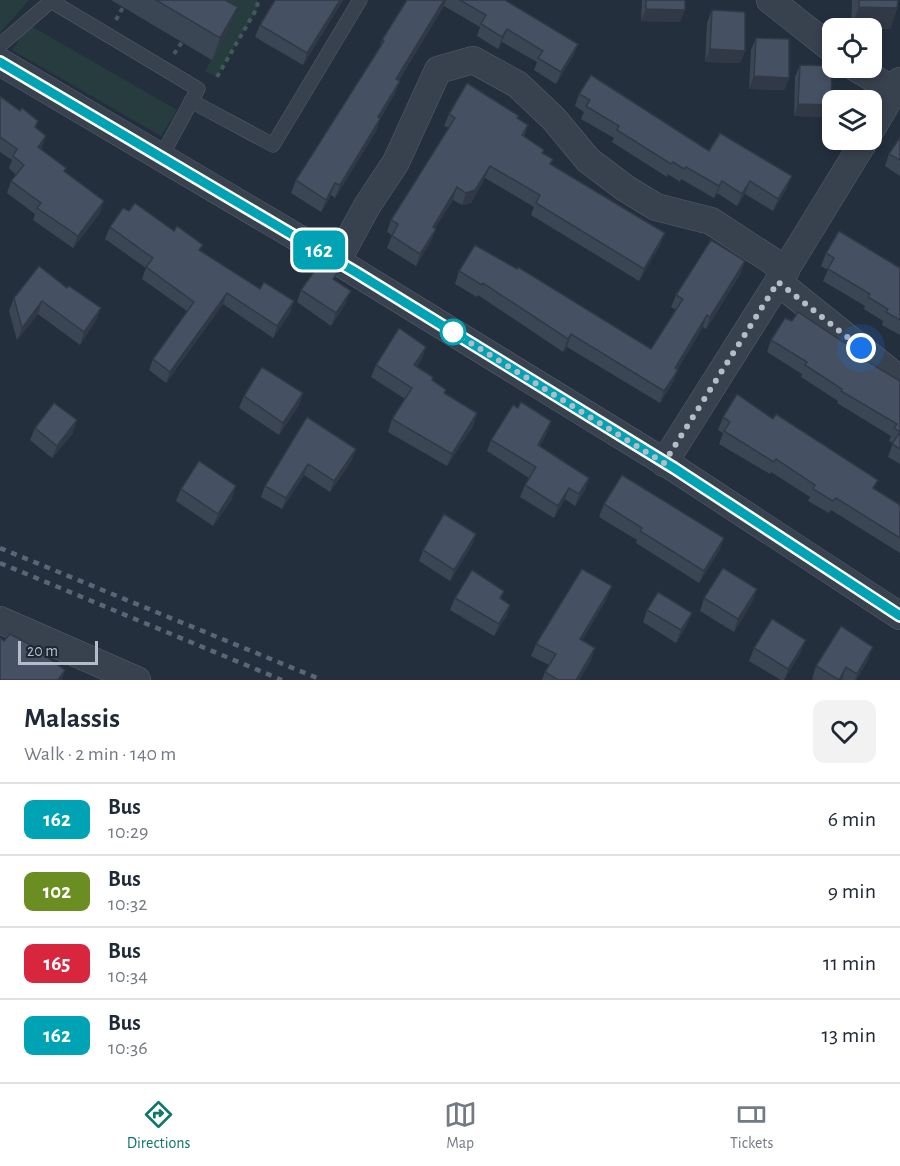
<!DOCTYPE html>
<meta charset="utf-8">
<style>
body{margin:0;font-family:"Alegreya Sans",sans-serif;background:#f2f2f3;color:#1f2937;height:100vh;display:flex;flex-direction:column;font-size:22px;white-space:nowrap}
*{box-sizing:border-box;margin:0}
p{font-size:20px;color:#747a83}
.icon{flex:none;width:33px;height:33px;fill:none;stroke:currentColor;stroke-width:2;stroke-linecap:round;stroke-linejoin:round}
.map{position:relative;height:680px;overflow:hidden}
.panel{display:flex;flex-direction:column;background:#fff;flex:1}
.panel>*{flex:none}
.badge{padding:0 12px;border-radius:9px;font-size:21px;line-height:39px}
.buttons{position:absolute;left:822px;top:18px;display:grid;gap:12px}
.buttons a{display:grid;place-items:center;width:60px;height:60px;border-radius:12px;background:#fff;box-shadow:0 3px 9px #0003;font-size:30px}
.scale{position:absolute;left:18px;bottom:15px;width:80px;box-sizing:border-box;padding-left:6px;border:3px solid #b4bcc9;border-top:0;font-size:16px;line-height:21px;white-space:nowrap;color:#b4bcc9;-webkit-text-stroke:4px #1d2633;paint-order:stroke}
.you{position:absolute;width:30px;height:30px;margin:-15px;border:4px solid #fff;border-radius:50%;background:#1a73e8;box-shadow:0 0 0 9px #1a73e833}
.map>.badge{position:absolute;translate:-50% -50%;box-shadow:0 0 0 3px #fff}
.round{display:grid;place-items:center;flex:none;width:63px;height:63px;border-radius:12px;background:#f2f2f3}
.headline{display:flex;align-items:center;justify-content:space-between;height:102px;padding:0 24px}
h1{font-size:28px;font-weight:700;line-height:45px}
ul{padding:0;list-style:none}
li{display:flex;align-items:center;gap:18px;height:72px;padding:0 24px;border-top:2px solid #e0e1e3}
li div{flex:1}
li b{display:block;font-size:22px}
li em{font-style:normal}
li .badge{min-width:66px;font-weight:700;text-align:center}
.menu{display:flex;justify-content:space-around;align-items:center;height:84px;border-top:2px solid #e0e1e3;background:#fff;font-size:16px;color:#747a83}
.menu a{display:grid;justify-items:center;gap:3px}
.menu .active{color:#0f766e}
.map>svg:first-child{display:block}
.green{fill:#263c3f}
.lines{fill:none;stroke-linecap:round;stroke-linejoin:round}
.lane-casing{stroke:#565f6c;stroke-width:15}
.street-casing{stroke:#565f6c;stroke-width:28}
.path{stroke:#44595c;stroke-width:4;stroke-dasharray:4.5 4.5;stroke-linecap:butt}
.lane{stroke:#38414e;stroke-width:14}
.street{stroke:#38414e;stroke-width:27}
.rail{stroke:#5a6575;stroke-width:4.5;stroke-dasharray:6 6;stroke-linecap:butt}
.wall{fill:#3b4654}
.shaded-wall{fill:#303945}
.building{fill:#455162;stroke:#303945;stroke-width:1.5}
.line-casing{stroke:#fff;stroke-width:14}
.line{stroke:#00a3b4;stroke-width:9}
.walk{stroke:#b4bcc9;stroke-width:6;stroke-dasharray:0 10.8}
.stop-dot{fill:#fff;stroke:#00a3b4;stroke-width:3}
</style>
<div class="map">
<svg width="900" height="680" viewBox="0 0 900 680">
<rect width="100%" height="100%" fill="#242f3e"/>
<g class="green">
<path d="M 0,0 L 29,0 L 0,33 Z"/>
<path d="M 180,0 L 258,0 L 257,9 L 217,77 L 205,71 L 229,29 Z"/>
<path d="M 31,26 L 177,110 L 161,136 L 12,50 L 19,41 L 16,40 Z"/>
</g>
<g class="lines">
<defs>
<g id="lane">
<path d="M 0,45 L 51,1 L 198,89 L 161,157"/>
<path d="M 191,101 L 273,145 L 360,0"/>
</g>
<g id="street">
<path d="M 770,0 L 832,49"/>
<path d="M 0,62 L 337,261 L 674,468 L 900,616"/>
<path d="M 856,68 L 900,94"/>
<path d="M 872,128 L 900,81"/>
<path d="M 337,261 L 367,206 L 396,162 L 438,70 L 473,60 L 517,84 L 554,119 L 588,160 L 625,188 L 656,207 L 711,221 L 786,270"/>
<path d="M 778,282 L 894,375"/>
<path d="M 664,463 L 778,282 L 865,140"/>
<path d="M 0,620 L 137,680"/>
</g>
</defs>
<use href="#lane" class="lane-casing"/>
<use href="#street" class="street-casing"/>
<g class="path">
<path d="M 116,20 L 123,7"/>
<path d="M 174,54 L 182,42"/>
<path d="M 217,77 L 257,8 L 258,0"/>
</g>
<use href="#lane" class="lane"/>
<use href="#street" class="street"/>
<g class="rail">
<path d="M 0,548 L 322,680"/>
<path d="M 0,563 L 282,680"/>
</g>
</g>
<g class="wall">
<path d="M 111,0 L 225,0 L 229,29 L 212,60 Z"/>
<path d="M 343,0 L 303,65 L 255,37 L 260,25 Z"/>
<path d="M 407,0 L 505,0 L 578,44 L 573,56 L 556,84 L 534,70 L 537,62 L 502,42 L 498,49 L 477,36 L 480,27 L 444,6 L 399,80 L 400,81 L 395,93 L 380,119 L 376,131 L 335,198 L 331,195 L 321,212 L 291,193 L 296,180 L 379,49 L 382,40 Z"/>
<path d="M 642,0 L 685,0 L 680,22 L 641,21 Z"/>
<path d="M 852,0 L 898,0 L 897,8 L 890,29 L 851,28 Z"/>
<path d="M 712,10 L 745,51 L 740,63 L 705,62 L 707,23 Z"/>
<path d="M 756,38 L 789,78 L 784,90 L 749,89 L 751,50 Z"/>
<path d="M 800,65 L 827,117 L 794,116 L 795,77 Z"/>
<path d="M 579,94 L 709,151 L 787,188 L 773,211 L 745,194 L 737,206 L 717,193 L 714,198 L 681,179 L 680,182 L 668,174 L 667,177 L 612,142 L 614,138 L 581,119 L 584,112 L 575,106 Z"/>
<path d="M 0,96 L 20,111 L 38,121 L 36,128 L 46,136 L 41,149 L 66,168 L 65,172 L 100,213 L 73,248 L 33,220 L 35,214 L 7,193 L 11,181 L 16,175 L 9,168 L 12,160 L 0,152 Z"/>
<path d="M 449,114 L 517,119 L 528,125 L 524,136 L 543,153 L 551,164 L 665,233 L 660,245 L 639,281 L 531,215 L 534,207 L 485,178 L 471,203 L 462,205 L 453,200 L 435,228 L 431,241 L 416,266 L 387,248 L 392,235 L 387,232 L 391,220 L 449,128 L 444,126 Z"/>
<path d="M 900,137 L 900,176 L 885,166 L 889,154 Z"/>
<path d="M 110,227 L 201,251 L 290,313 L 273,338 L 223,304 L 166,383 L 149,370 L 153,359 L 187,311 L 142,279 L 146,268 L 105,239 Z"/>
<path d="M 826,253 L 900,268 L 900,335 L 882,325 L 883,321 L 864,309 L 865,306 L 823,281 L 828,270 L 821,266 Z"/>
<path d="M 459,271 L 651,349 L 676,310 L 671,307 L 676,295 L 741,273 L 706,329 L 703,327 L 677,369 L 673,382 L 660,403 L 567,347 L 563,352 L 478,295 L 477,297 L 455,284 Z"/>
<path d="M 334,280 L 346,303 L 331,326 L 297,302 L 301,290 Z"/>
<path d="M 67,288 L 101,308 L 96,320 L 80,345 L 38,314 L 17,340 L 9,311 L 14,298 Z"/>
<path d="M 771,340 L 852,348 L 851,352 L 900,381 L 900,464 L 888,457 L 893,443 L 889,441 L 891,436 L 837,403 L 838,401 L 801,377 L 802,374 L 767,352 Z"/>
<path d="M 422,359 L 417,367 L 445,393 L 477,413 L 473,426 L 447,466 L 388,432 L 392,419 L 405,399 L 371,377 L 376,365 Z"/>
<path d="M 303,393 L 299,405 L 279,435 L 239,408 L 244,396 Z"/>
<path d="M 307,417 L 352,460 L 330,492 L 304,475 L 282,509 L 261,497 L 265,486 Z"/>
<path d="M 723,417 L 874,489 L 900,505 L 900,553 L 831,510 L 829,513 L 808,501 L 810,497 L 771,472 L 770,474 L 719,444 L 723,433 L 718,430 Z"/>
<path d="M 35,428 L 73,433 L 52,458 L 30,440 Z"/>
<path d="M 547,433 L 540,446 L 589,478 L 585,490 L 575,506 L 565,499 L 554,518 L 520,497 L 525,485 L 529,478 L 487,451 L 491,440 Z"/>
<path d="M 181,489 L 232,499 L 213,526 L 176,501 Z"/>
<path d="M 604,504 L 724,538 L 719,551 L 699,583 L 636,543 L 637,540 L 599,517 Z"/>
<path d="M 476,534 L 472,545 L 450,581 L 419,561 L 423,550 Z"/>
<path d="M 757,589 L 752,602 L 734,632 L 700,611 L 704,598 Z"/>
<path d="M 504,591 L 501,599 L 510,605 L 506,617 L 494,636 L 450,610 L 455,598 Z"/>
<path d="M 607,598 L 582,640 L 591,660 L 579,680 L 542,680 L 545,672 L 549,665 L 531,656 L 536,644 Z"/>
<path d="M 647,610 L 687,625 L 676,643 L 643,622 Z"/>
<path d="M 754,648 L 801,652 L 784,680 L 781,680 L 749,661 Z"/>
<path d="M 868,660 L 856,680 L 814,680 L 812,679 L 816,666 Z"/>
</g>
<g class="shaded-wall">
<path d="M 340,0 L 343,0 L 303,65 L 307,53 Z"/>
<path d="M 444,0 L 446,0 L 444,6 L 392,91 L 396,79 Z"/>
<path d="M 238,7 L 229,29 L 212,60 L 220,38 Z"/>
<path d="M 859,7 L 897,8 L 890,29 L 851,28 Z"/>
<path d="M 646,9 L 685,10 L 680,22 L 641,21 Z"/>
<path d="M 507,29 L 502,42 L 498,49 L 502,37 Z"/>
<path d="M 578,44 L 573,56 L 556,84 L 561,72 Z"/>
<path d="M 710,49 L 745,51 L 740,63 L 705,62 Z"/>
<path d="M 754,76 L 789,78 L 784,90 L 749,89 Z"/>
<path d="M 400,81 L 395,93 L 373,130 L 378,117 Z"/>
<path d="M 798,104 L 831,105 L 827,117 L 794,116 Z"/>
<path d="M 380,119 L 376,131 L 335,198 L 340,185 Z"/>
<path d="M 46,136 L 42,148 L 33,159 L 38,147 Z"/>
<path d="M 490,166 L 485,178 L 471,203 L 462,205 L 466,193 Z"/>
<path d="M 792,176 L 787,188 L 773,211 L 778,199 Z"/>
<path d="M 722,181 L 717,193 L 714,198 L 719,186 Z"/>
<path d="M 750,181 L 745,194 L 737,206 L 742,194 Z"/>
<path d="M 335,183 L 331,195 L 321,212 L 326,200 Z"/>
<path d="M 457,187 L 453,200 L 428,239 L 433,227 Z"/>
<path d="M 104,201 L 100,213 L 73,248 L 78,236 Z"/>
<path d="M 436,229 L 431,241 L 416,266 L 420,254 Z"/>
<path d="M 665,233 L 660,245 L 639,281 L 644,269 Z"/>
<path d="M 745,261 L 741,273 L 706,329 L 710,317 Z"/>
<path d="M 351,291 L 346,303 L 331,326 L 336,313 Z"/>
<path d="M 227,293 L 223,304 L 166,383 L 170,372 Z"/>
<path d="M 42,301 L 38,314 L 17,340 L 22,328 Z"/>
<path d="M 294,301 L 290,313 L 273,338 L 277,326 Z"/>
<path d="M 101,308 L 96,320 L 80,345 L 84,332 Z"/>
<path d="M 707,315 L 703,327 L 671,381 L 675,368 Z"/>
<path d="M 571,334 L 567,347 L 563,352 L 568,339 Z"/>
<path d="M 426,347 L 422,359 L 410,377 L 414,365 Z"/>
<path d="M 678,370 L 673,382 L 660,403 L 664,391 Z"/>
<path d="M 303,393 L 299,405 L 279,435 L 283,423 Z"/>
<path d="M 477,413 L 473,426 L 447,466 L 452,454 Z"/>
<path d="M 77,420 L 73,433 L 52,458 L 57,446 Z"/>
<path d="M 551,421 L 547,433 L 534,457 L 538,445 Z"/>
<path d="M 356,449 L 352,460 L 330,492 L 334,481 Z"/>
<path d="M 308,464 L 304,475 L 282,509 L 286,498 Z"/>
<path d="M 589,478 L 585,490 L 575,506 L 579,494 Z"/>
<path d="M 236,486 L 232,499 L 213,526 L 218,514 Z"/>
<path d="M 569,488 L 565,499 L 554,518 L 558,506 Z"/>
<path d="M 476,534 L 472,545 L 450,581 L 454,570 Z"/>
<path d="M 724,538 L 719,551 L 699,583 L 704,571 Z"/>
<path d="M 612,586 L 607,598 L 576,651 L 580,639 Z"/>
<path d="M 757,589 L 752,602 L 734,632 L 738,619 Z"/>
<path d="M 510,605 L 506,617 L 494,636 L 499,624 Z"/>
<path d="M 692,613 L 687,625 L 676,643 L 681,630 Z"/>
<path d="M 806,640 L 801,652 L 784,680 L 788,669 Z"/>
<path d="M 873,647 L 868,660 L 856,680 L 855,680 L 857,674 Z"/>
<path d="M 595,648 L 591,660 L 579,680 L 576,680 Z"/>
<path d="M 846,667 L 842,680 L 839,680 Z"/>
<path d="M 65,670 L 62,680 L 58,680 Z"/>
</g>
<g class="building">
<path d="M 156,0 L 225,0 L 238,7 L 220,38 Z"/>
<path d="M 275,0 L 340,0 L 307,53 L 260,25 Z"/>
<path d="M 407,0 L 444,0 L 396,79 L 400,81 L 378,117 L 380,119 L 340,185 L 335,183 L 326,200 L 296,180 L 384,41 L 382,40 Z"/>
<path d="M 460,0 L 505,0 L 578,44 L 561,72 L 538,58 L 543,51 L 507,29 L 502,37 L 481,24 L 486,15 Z"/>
<path d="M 646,0 L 685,0 L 685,10 L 646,9 Z"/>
<path d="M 859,0 L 898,0 L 897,8 L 859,7 Z"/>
<path d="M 712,10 L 745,12 L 745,51 L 710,49 Z"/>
<path d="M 756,38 L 789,39 L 789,78 L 754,76 Z"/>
<path d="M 800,65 L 832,66 L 831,105 L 798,104 Z"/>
<path d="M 591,75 L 709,151 L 720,133 L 792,176 L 778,199 L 750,181 L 742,194 L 722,181 L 719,186 L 686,167 L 684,169 L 673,162 L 671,164 L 617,130 L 619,126 L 586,106 L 590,100 L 579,94 Z"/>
<path d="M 467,83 L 519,116 L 517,118 L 528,125 L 522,135 L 544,150 L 542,153 L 553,159 L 550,164 L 665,233 L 644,269 L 536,203 L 540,195 L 490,166 L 475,190 L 466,193 L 457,187 L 433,227 L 436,229 L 420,254 L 392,236 L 398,224 L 391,220 L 455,118 L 449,114 Z"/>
<path d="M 0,96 L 20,111 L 22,108 L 38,121 L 35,127 L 46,136 L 38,147 L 66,168 L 64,171 L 104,201 L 78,236 L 37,208 L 41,203 L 11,181 L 24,165 L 13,156 L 17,149 L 0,137 Z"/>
<path d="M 900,137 L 900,160 L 889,154 Z"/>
<path d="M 135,203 L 174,231 L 177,226 L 203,245 L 199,250 L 260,289 L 264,282 L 294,301 L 277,326 L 227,293 L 170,372 L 153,359 L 194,302 L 146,267 L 153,258 L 110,227 L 123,208 L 129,211 Z"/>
<path d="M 839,231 L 900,268 L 900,320 L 886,312 L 888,309 L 868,297 L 870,294 L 828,269 L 834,258 L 826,253 Z"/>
<path d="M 711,240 L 745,261 L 710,317 L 707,315 L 675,368 L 678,370 L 664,391 L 571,334 L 568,339 L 483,283 L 482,285 L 459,271 L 475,245 L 517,269 L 518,267 L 651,349 L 683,299 L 676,295 Z"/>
<path d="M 321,262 L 337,273 L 333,279 L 351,291 L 336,313 L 301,290 Z"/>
<path d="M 39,266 L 67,288 L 69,286 L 101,308 L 84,332 L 42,301 L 22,328 L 14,298 Z"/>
<path d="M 798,312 L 852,348 L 850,351 L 900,381 L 900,449 L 892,444 L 900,432 L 894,428 L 897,424 L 841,391 L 842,389 L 805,365 L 807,362 L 771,340 L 785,318 L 792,321 Z"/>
<path d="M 399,328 L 426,347 L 414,365 L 433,377 L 432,380 L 446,390 L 444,393 L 477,413 L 452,454 L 392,419 L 412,388 L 376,365 Z"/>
<path d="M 262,367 L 303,393 L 283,423 L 244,396 Z"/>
<path d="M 737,394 L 773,419 L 776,414 L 878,480 L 873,488 L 900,505 L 900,538 L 836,498 L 833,501 L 813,489 L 815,485 L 776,459 L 774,462 L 724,431 L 730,422 L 723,417 Z"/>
<path d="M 521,402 L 551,421 L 538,445 L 589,478 L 579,494 L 569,488 L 558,506 L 525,485 L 536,467 L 491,440 L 513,405 L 518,408 Z"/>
<path d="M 54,403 L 77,420 L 57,446 L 35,428 Z"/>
<path d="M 307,417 L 356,449 L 334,481 L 308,464 L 286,498 L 265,486 Z"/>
<path d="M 199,461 L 236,486 L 218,514 L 181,489 Z"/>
<path d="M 622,475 L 724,538 L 704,571 L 640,531 L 642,528 L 604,504 Z"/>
<path d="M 444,514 L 476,534 L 454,570 L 423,550 Z"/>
<path d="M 723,568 L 757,589 L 738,619 L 704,598 Z"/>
<path d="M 582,569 L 612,586 L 580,639 L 595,648 L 576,680 L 558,680 L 545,672 L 556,654 L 536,644 Z"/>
<path d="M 472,570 L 504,591 L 500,598 L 510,605 L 499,624 L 455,598 Z"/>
<path d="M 658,592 L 692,613 L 681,630 L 647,610 Z"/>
<path d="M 772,619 L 806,640 L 788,669 L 754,648 Z"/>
<path d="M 841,626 L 873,647 L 857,674 L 846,667 L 839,680 L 816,666 Z"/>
<path d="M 10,634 L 42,651 L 41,653 L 65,670 L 58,680 L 0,680 L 0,638 L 4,641 Z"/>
</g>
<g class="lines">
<defs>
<path id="line" d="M 0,62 L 357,273 L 674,468 L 900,616"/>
</defs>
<use href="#line" class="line-casing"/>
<use href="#line" class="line"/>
<path class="walk" d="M 453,332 L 664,463 L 778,282 L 861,348"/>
</g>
<circle class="stop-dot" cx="453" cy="332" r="12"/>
</svg>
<div class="buttons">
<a><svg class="icon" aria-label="locate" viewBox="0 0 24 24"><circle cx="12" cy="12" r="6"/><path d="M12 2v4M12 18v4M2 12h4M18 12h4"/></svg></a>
<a><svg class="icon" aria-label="layers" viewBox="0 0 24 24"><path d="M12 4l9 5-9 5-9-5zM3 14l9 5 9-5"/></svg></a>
</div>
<div class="scale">20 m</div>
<div class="you" style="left:861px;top:348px"></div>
<b class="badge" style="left:319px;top:250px;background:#00a3b4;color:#fff">162</b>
</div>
<section class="panel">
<div class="headline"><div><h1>Malassis</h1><p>Walk · 2 min · 140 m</p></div><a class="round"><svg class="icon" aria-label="heart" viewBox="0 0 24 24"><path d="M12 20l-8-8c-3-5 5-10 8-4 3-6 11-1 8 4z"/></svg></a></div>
<ul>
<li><span class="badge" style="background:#00a3b4;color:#fff">162</span><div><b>Bus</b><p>10:29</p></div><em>6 min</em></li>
<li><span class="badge" style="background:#6b8e23;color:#fff">102</span><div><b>Bus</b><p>10:32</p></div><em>9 min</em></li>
<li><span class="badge" style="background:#d7263d;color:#fff">165</span><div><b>Bus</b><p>10:34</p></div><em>11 min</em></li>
<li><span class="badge" style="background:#00a3b4;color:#fff">162</span><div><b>Bus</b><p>10:36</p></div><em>13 min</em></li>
</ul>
</section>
<nav class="menu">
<a class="active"><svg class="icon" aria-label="directions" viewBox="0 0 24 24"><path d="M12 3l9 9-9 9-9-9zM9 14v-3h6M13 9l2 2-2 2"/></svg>Directions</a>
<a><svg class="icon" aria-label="map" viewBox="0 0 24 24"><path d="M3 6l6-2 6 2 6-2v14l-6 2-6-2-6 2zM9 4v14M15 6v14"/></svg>Map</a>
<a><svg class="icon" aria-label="tickets" viewBox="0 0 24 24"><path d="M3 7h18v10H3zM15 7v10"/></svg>Tickets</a>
</nav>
